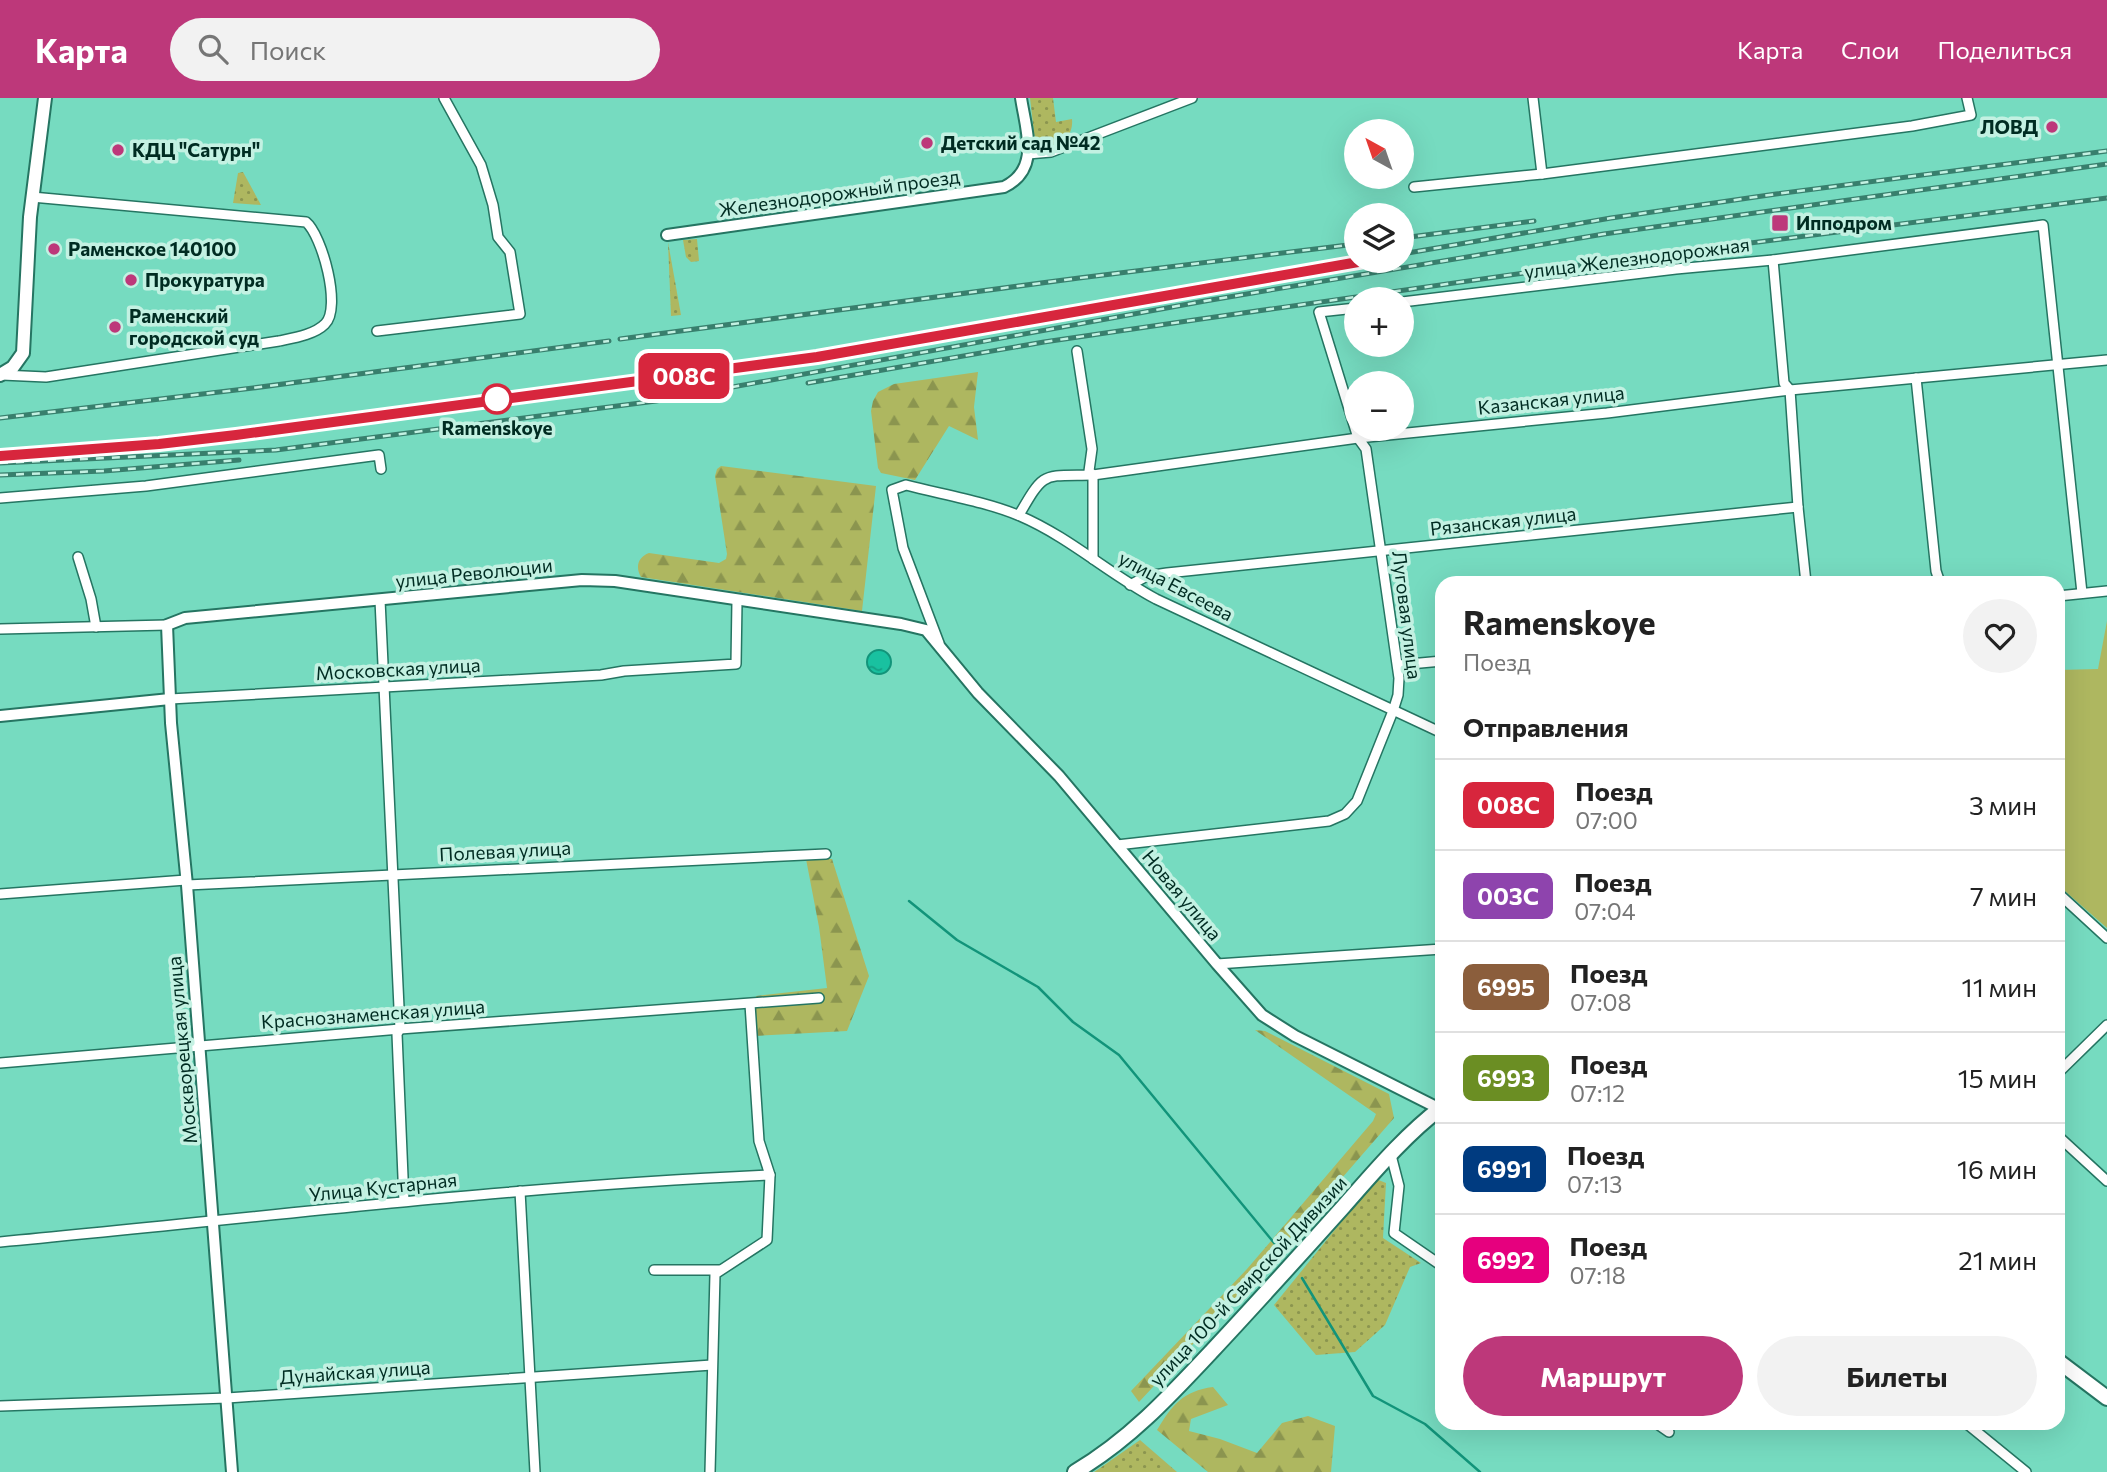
<!DOCTYPE html>
<html lang="ru">
<meta charset="utf-8">
<style>
body{margin:0;font-family:Commissioner,sans-serif;background:#f2f2f2;color:#222;height:100vh;display:flex;flex-direction:column;font-size:26px;white-space:nowrap}
*{box-sizing:border-box;margin:0}
p{font-size:23px;color:#767676}
.icon{flex:none;width:38px;height:38px;fill:none;stroke:currentColor;stroke-width:2;stroke-linecap:round;stroke-linejoin:round}
.map{position:relative;flex:1;overflow:hidden}
.drawer{position:absolute;left:1435px;top:478px;width:630px;height:854px;display:flex;flex-direction:column;background:#fff;border-radius:21px;box-shadow:0 7px 28px #0002}
.drawer>*{flex:none}
.badge{padding:0 14px;border-radius:10px;font-size:24px;line-height:46px}
.needle{width:46px;rotate:320deg}
.controls{position:absolute;left:1344px;top:21px;display:grid;gap:14px}
.controls a{display:grid;place-items:center;width:70px;height:70px;border-radius:50%;background:#fff;box-shadow:0 7px 28px #0002;font-size:35px}
.map>.badge{position:absolute;translate:-50% -50%;box-shadow:0 0 0 4px #fff}
h2{padding:0 28px;font-size:26px;line-height:63px}
.round{display:grid;place-items:center;flex:none;width:74px;height:74px;border-radius:37px;background:#f2f2f2}
.overview{display:flex;align-items:center;justify-content:space-between;height:119px;padding:0 28px}
h1{font-size:33px;font-weight:700;line-height:52px}
.cta{display:flex;gap:14px;margin-top:auto;padding:14px 28px}
.cta a{flex:1;height:80px;border-radius:42px;background:#bd387a;color:#fff;font-size:28px;font-weight:700;line-height:80px;text-align:center}
.cta a+a{background:#f2f2f2;color:#222}
ul{padding:0;list-style:none}
li{display:flex;align-items:center;gap:21px;height:91px;padding:0 28px;border-top:2px solid #e0e0e0}
li div{flex:1}
li b{display:block;font-size:26px}
li em{font-style:normal}
li .badge{min-width:77px;font-weight:700;text-align:center}
header{display:flex;align-items:center;gap:42px;box-sizing:border-box;height:98px;padding:0 35px;background:#bd387a;color:#fff}
header strong{font-size:33px}
nav{display:flex;gap:38px;margin-inline-start:auto;font-size:24px}
.search{width:490px;height:63px;background:#f2f2f2;display:flex;align-items:center;gap:18px;box-sizing:border-box;padding:0 24px;border-radius:38px;color:#767676;font-size:26px}
.map>svg:first-child{display:block}
.green{fill:url(#green-dots)}
.forest{fill:url(#forest-firs)}
.pitch{fill:#aeb760}
.water{fill:url(#water-ripples);stroke:#12947a;stroke-width:2}
.lines{fill:none;stroke-linecap:round;stroke-linejoin:round}
.stream{stroke:#12947a;stroke-width:2.5}
.minor-casing{stroke:#257562;stroke-width:12}
.tertiary-casing{stroke:#257562;stroke-width:14}
.secondary-casing{stroke:#257562;stroke-width:16}
.primary-casing{stroke:#257562;stroke-width:18}
.minor{stroke:#fff;stroke-width:9}
.tertiary{stroke:#fff;stroke-width:10}
.secondary{stroke:#fff;stroke-width:12}
.primary{stroke:#fff;stroke-width:14}
.rail-casing{stroke:#387f6d;stroke-width:5}
.rail{stroke:#c3f1e2;stroke-width:2.5;stroke-dasharray:8;stroke-linecap:butt}
.line-casing{stroke:#fff;stroke-width:16}
.line{stroke:#d7263d;stroke-width:10}
.poi-dot{fill:#bd387a;stroke:#c3f1e2;stroke-width:2.5}
.stop-dot{fill:#fff;stroke:#d7263d;stroke-width:3.5}
.labels{text-anchor:middle;stroke-width:7;stroke-linejoin:round;paint-order:stroke}
.poi-label{font-size:19px;font-weight:bold;fill:#002c22;stroke:#c3f1e2;text-anchor:start}
.street-label{font-size:19px;fill:#002c22;stroke:#c3f1e2}
.stop-label{font-size:19px;font-weight:bold;fill:#002c22;stroke:#c3f1e2}
</style>
<header>
<strong>Карта</strong>
<div class="search"><svg class="icon" aria-label="search" viewBox="0 0 24 24"><circle cx="10" cy="10" r="6"/><path d="M15 15l6 6"/></svg>Поиск</div>
<nav><a>Карта</a><a>Слои</a><a>Поделиться</a></nav>
</header>
<div class="map">
<svg width="2107" height="1374" viewBox="0 0 2107 1374">
<defs>
<pattern id="green-dots" width="8" height="8" patternUnits="userSpaceOnUse" patternTransform="scale(1.75)"><rect width="8" height="8" fill="#aeb760"/><path d="M2 2h.1M6 6h.1" fill="none" stroke="#8b954f" stroke-width="1.8" stroke-linecap="round"/></pattern>
<pattern id="forest-firs" width="22" height="20" patternUnits="userSpaceOnUse" patternTransform="scale(1.75)"><rect width="22" height="20" fill="#aeb760"/><path d="M5 1l3.5 6h-7zM16 11l3.5 6h-7z" fill="#8b954f"/></pattern>
<pattern id="water-ripples" width="26" height="14" patternUnits="userSpaceOnUse" patternTransform="scale(1.75)"><rect width="26" height="14" fill="#19c1a0"/><path d="M2 4q2-2 4 0t4 0M15 11q2-2 4 0t4 0" fill="none" stroke="#149d82"/></pattern>
</defs>
<rect width="100%" height="100%" fill="#76dbc0"/>
<g class="green">
<path d="M 1030,0 L 1053,0 L 1056,24 L 1072,21 C 1074,39 1057,57 1039,48 L 1035,43 Z"/>
<path d="M 243,74 L 261,107 L 233,105 L 238,75 Z"/>
<path d="M 697,141 L 699,163 L 691,164 L 686,159 L 683,142 Z"/>
<path d="M 668,144 L 681,217 L 671,218 Z"/>
<path d="M 1376,1081 L 1386,1085 L 1383,1140 L 1421,1165 L 1410,1169 L 1385,1227 L 1355,1254 L 1316,1257 L 1274,1207 Z"/>
<path d="M 1140,1342 L 1177,1374 L 1094,1374 L 1100,1370 Z"/>
</g>
<g class="forest">
<path d="M 978,274 L 974,309 L 978,342 L 949,328 L 915,382 L 881,375 L 878,370 L 871,313 L 873,303 L 878,294 L 894,286 Z"/>
<path d="M 721,368 L 876,388 L 862,513 L 641,479 C 635,469 638,459 649,455 L 719,465 L 726,461 L 727,456 L 715,378 L 717,371 Z"/>
<path d="M 806,761 L 832,761 L 869,878 L 847,933 L 755,938 L 756,898 L 827,890 L 819,829 Z"/>
<path d="M 1255,932 L 1265,933 L 1389,996 L 1394,1020 L 1264,1170 L 1139,1304 L 1131,1293 L 1247,1171 L 1373,1023 L 1376,1016 Z"/>
<path d="M 1213,1289 L 1228,1307 L 1191,1321 L 1189,1333 L 1220,1341 L 1257,1355 L 1282,1325 L 1308,1318 L 1335,1328 L 1331,1374 L 1208,1374 L 1157,1332 C 1172,1307 1183,1293 1213,1289 Z"/>
</g>
<path class="pitch" d="M 2107,523 L 2107,830 L 2058,787 L 2058,572 L 2098,571 Z"/>
<circle class="water" cx="879" cy="564" r="12"/>
<g class="lines">
<g class="stream">
<path d="M 909,803 L 957,842 L 1038,889 L 1073,924 L 1119,957 L 1275,1146"/>
<path d="M 1302,1180 L 1373,1298 L 1425,1326 L 1480,1374"/>
</g>
<defs>
<g id="minor">
<path d="M 1533,0 L 1542,76"/>
<path d="M 1028,56 L 1051,54 L 1192,0"/>
<path d="M 1414,89 L 1542,76 L 1912,28 L 1971,17 L 1967,0"/>
<path d="M 1773,162 L 1784,285 L 1790,292 L 1798,409 L 1806,485"/>
<path d="M 1402,204 L 1676,171 L 1773,162 L 2043,127 L 2082,495"/>
<path d="M 377,233 L 520,216 L 510,154 L 498,139 L 493,107 L 481,67 L 444,0"/>
<path d="M 1077,253 L 1092,351 L 1089,373 L 1093,377 L 1093,461"/>
<path d="M 2,277 L 46,279 L 279,243 C 293,240 314,237 325,226 C 342,210 322,137 306,124 L 32,99"/>
<path d="M 1916,280 L 1936,473 L 1940,485"/>
<path d="M 0,400 L 146,388 L 379,357 L 381,371"/>
<path d="M 1019,417 C 1045,372 1042,378 1093,377 L 1358,340 L 1607,315 L 1790,292 L 2107,262"/>
<path d="M 78,459 L 91,501 L 96,529"/>
<path d="M 1130,487 L 1147,478 L 1167,475 L 1798,409"/>
<path d="M 2058,498 L 2107,493"/>
<path d="M 380,502 L 400,931 L 397,936 L 404,1103"/>
<path d="M 0,531 L 167,527"/>
<path d="M 939,545 L 903,450 L 892,392 L 906,387 C 940,396 988,404 1020,418 C 1069,439 1109,476 1156,501 L 1442,635"/>
<path d="M 1399,567 L 1442,563"/>
<path d="M 170,601 L 601,577 L 624,573 L 736,566 L 737,503"/>
<path d="M 1117,747 L 1329,723 L 1345,716 L 1357,703 L 1393,613 L 1398,597 L 1399,580 L 1366,351 L 1358,340 L 1319,214 L 1356,210"/>
<path d="M 187,787 L 826,756"/>
<path d="M 2058,795 L 2107,840"/>
<path d="M 0,796 L 186,782"/>
<path d="M 1217,866 L 1442,851"/>
<path d="M 0,965 L 400,931 L 819,900"/>
<path d="M 2058,975 L 2107,927"/>
<path d="M 2058,1038 L 2107,1083"/>
<path d="M 1391,1057 L 1399,1088 L 1394,1135 L 1442,1168"/>
<path d="M 520,1093 L 535,1374"/>
<path d="M 0,1144 C 257,1120 513,1088 770,1077"/>
<path d="M 654,1172 L 719,1172"/>
<path d="M 0,1308 L 227,1300 L 712,1267"/>
<path d="M 1656,1325 L 1669,1334"/>
<path d="M 1966,1325 L 2026,1374"/>
<path d="M 710,1374 L 715,1176 L 767,1142 L 770,1077 L 759,1043 L 750,906"/>
</g>
<g id="tertiary">
<path d="M 667,137 L 1004,89 C 1041,71 1026,33 1021,0"/>
<path d="M 0,618 L 170,601"/>
<path d="M 232,1374 L 187,787 L 171,625 L 167,527 L 185,520 L 582,482 L 615,483 L 901,526 L 926,532 L 978,595 L 1059,678 L 1217,866 L 1262,917 L 1295,938 L 1440,1011"/>
</g>
<path id="secondary" d="M 0,277 L 13,269 L 23,255 L 30,119 L 45,0"/>
<g id="primary">
<path d="M 2058,1263 L 2107,1300"/>
<path d="M 1075,1374 C 1128,1343 1169,1299 1211,1254 C 1256,1206 1300,1157 1344,1108 C 1374,1074 1405,1037 1442,1009"/>
</g>
</defs>
<use href="#minor" class="minor-casing"/>
<use href="#tertiary" class="tertiary-casing"/>
<use href="#secondary" class="secondary-casing"/>
<use href="#primary" class="primary-casing"/>
<use href="#minor" class="minor"/>
<use href="#tertiary" class="tertiary"/>
<use href="#secondary" class="secondary"/>
<use href="#primary" class="primary"/>
<defs>
<g id="rail">
<path d="M 1402,140 L 1534,123"/>
<path d="M 1402,156 L 1611,120 L 1776,96 L 2107,53"/>
<path d="M 620,241 L 1079,180 L 1356,146"/>
<path d="M 808,285 L 1044,244 L 1201,221 L 1608,163 L 2107,100"/>
<path d="M 0,320 L 253,290 L 609,243"/>
<path d="M 150,347 L 817,259 L 1364,163"/>
<path d="M 0,365 L 276,352 L 656,303 L 1205,203 L 1604,136 L 2107,66"/>
<path d="M 0,377 L 104,373 L 239,362"/>
</g>
</defs>
<use href="#rail" class="rail-casing"/>
<use href="#rail" class="rail"/>
</g>
<g class="lines">
<defs>
<path id="line" d="M 0,358 L 159,346 L 236,337 L 817,259 L 1364,163"/>
</defs>
<use href="#line" class="line-casing"/>
<use href="#line" class="line"/>
</g>
<g class="poi-dot">
<circle cx="2052" cy="29" r="7"/>
<circle cx="927" cy="45" r="7"/>
<circle cx="118" cy="52" r="7"/>
<rect x="1771" y="116" width="18" height="18" rx="3.5"/>
<circle cx="54" cy="151" r="7"/>
<circle cx="131" cy="182" r="7"/>
<circle cx="115" cy="229" r="7"/>
</g>
<circle class="stop-dot" cx="497" cy="301" r="14"/>
<g class="labels">
<g class="poi-label">
<text x="2038" y="36" text-anchor="end">ЛОВД</text>
<text x="941" y="52">Детский сад №42</text>
<text x="132" y="59">КДЦ "Сатурн"</text>
<text x="1796" y="132">Ипподром</text>
<text x="68" y="158">Раменское 140100</text>
<text x="145" y="189">Прокуратура</text>
<text x="129" y="225">Раменский<tspan x="129" dy="22">городской суд</tspan></text>
</g>
<g class="street-label">
<text transform="translate(839 95) rotate(-8)" y="7">Железнодорожный проезд</text>
<text transform="translate(1637 160) rotate(-7)" y="7">улица Железнодорожная</text>
<text transform="translate(1551 302) rotate(-6)" y="7">Казанская улица</text>
<text transform="translate(1503 423) rotate(-6)" y="7">Рязанская улица</text>
<text transform="translate(474 475) rotate(-6)" y="7">улица Революции</text>
<text transform="translate(1176 488) rotate(28)" y="7">улица Евсеева</text>
<text transform="translate(1407 517) rotate(83)" y="7">Луговая улица</text>
<text transform="translate(398 571) rotate(-3)" y="7">Московская улица</text>
<text transform="translate(505 753) rotate(-3)" y="7">Полевая улица</text>
<text transform="translate(1182 797) rotate(50)" y="7">Новая улица</text>
<text transform="translate(373 916) rotate(-4)" y="7">Краснознаменская улица</text>
<text transform="translate(182 952) rotate(-95)" y="7">Москворецкая улица</text>
<text transform="translate(383 1089) rotate(-6)" y="7">Улица Кустарная</text>
<text transform="translate(1248 1183) rotate(-47)" y="7">улица 100-й Свирской Дивизии</text>
<text transform="translate(355 1274) rotate(-4)" y="7">Дунайская улица</text>
</g>
<g class="stop-label">
<text x="497" y="337">Ramenskoye</text>
</g>
</g>
</svg>
<div class="controls">
<a><svg class="needle" viewBox="-14 -14 28 28"><path d="M0-13l5 13h-10z" fill="#e53935"/><path d="M0 13l5-13h-10z" fill="#767676"/></svg></a>
<a><svg class="icon" aria-label="layers" viewBox="0 0 24 24"><path d="M12 4l9 5-9 5-9-5zM3 14l9 5 9-5"/></svg></a>
<a>+</a>
<a>−</a>
</div>
<b class="badge" style="left:684px;top:278px;background:#d7263d;color:#fff">008С</b>
<section class="drawer">
<div class="overview"><div><h1>Ramenskoye</h1><p>Поезд</p></div><a class="round"><svg class="icon" aria-label="heart" viewBox="0 0 24 24"><path d="M12 20l-8-8c-3-5 5-10 8-4 3-6 11-1 8 4z"/></svg></a></div>
<h2>Отправления</h2>
<ul>
<li><span class="badge" style="background:#d7263d;color:#fff">008С</span><div><b>Поезд</b><p>07:00</p></div><em>3 мин</em></li>
<li><span class="badge" style="background:#8e44ad;color:#fff">003С</span><div><b>Поезд</b><p>07:04</p></div><em>7 мин</em></li>
<li><span class="badge" style="background:#8b5e3c;color:#fff">6995</span><div><b>Поезд</b><p>07:08</p></div><em>11 мин</em></li>
<li><span class="badge" style="background:#6b8e23;color:#fff">6993</span><div><b>Поезд</b><p>07:12</p></div><em>15 мин</em></li>
<li><span class="badge" style="background:#003b80;color:#fff">6991</span><div><b>Поезд</b><p>07:13</p></div><em>16 мин</em></li>
<li><span class="badge" style="background:#e6007e;color:#fff">6992</span><div><b>Поезд</b><p>07:18</p></div><em>21 мин</em></li>
</ul>
<div class="cta"><a>Маршрут</a><a>Билеты</a></div>
</section>
</div>
